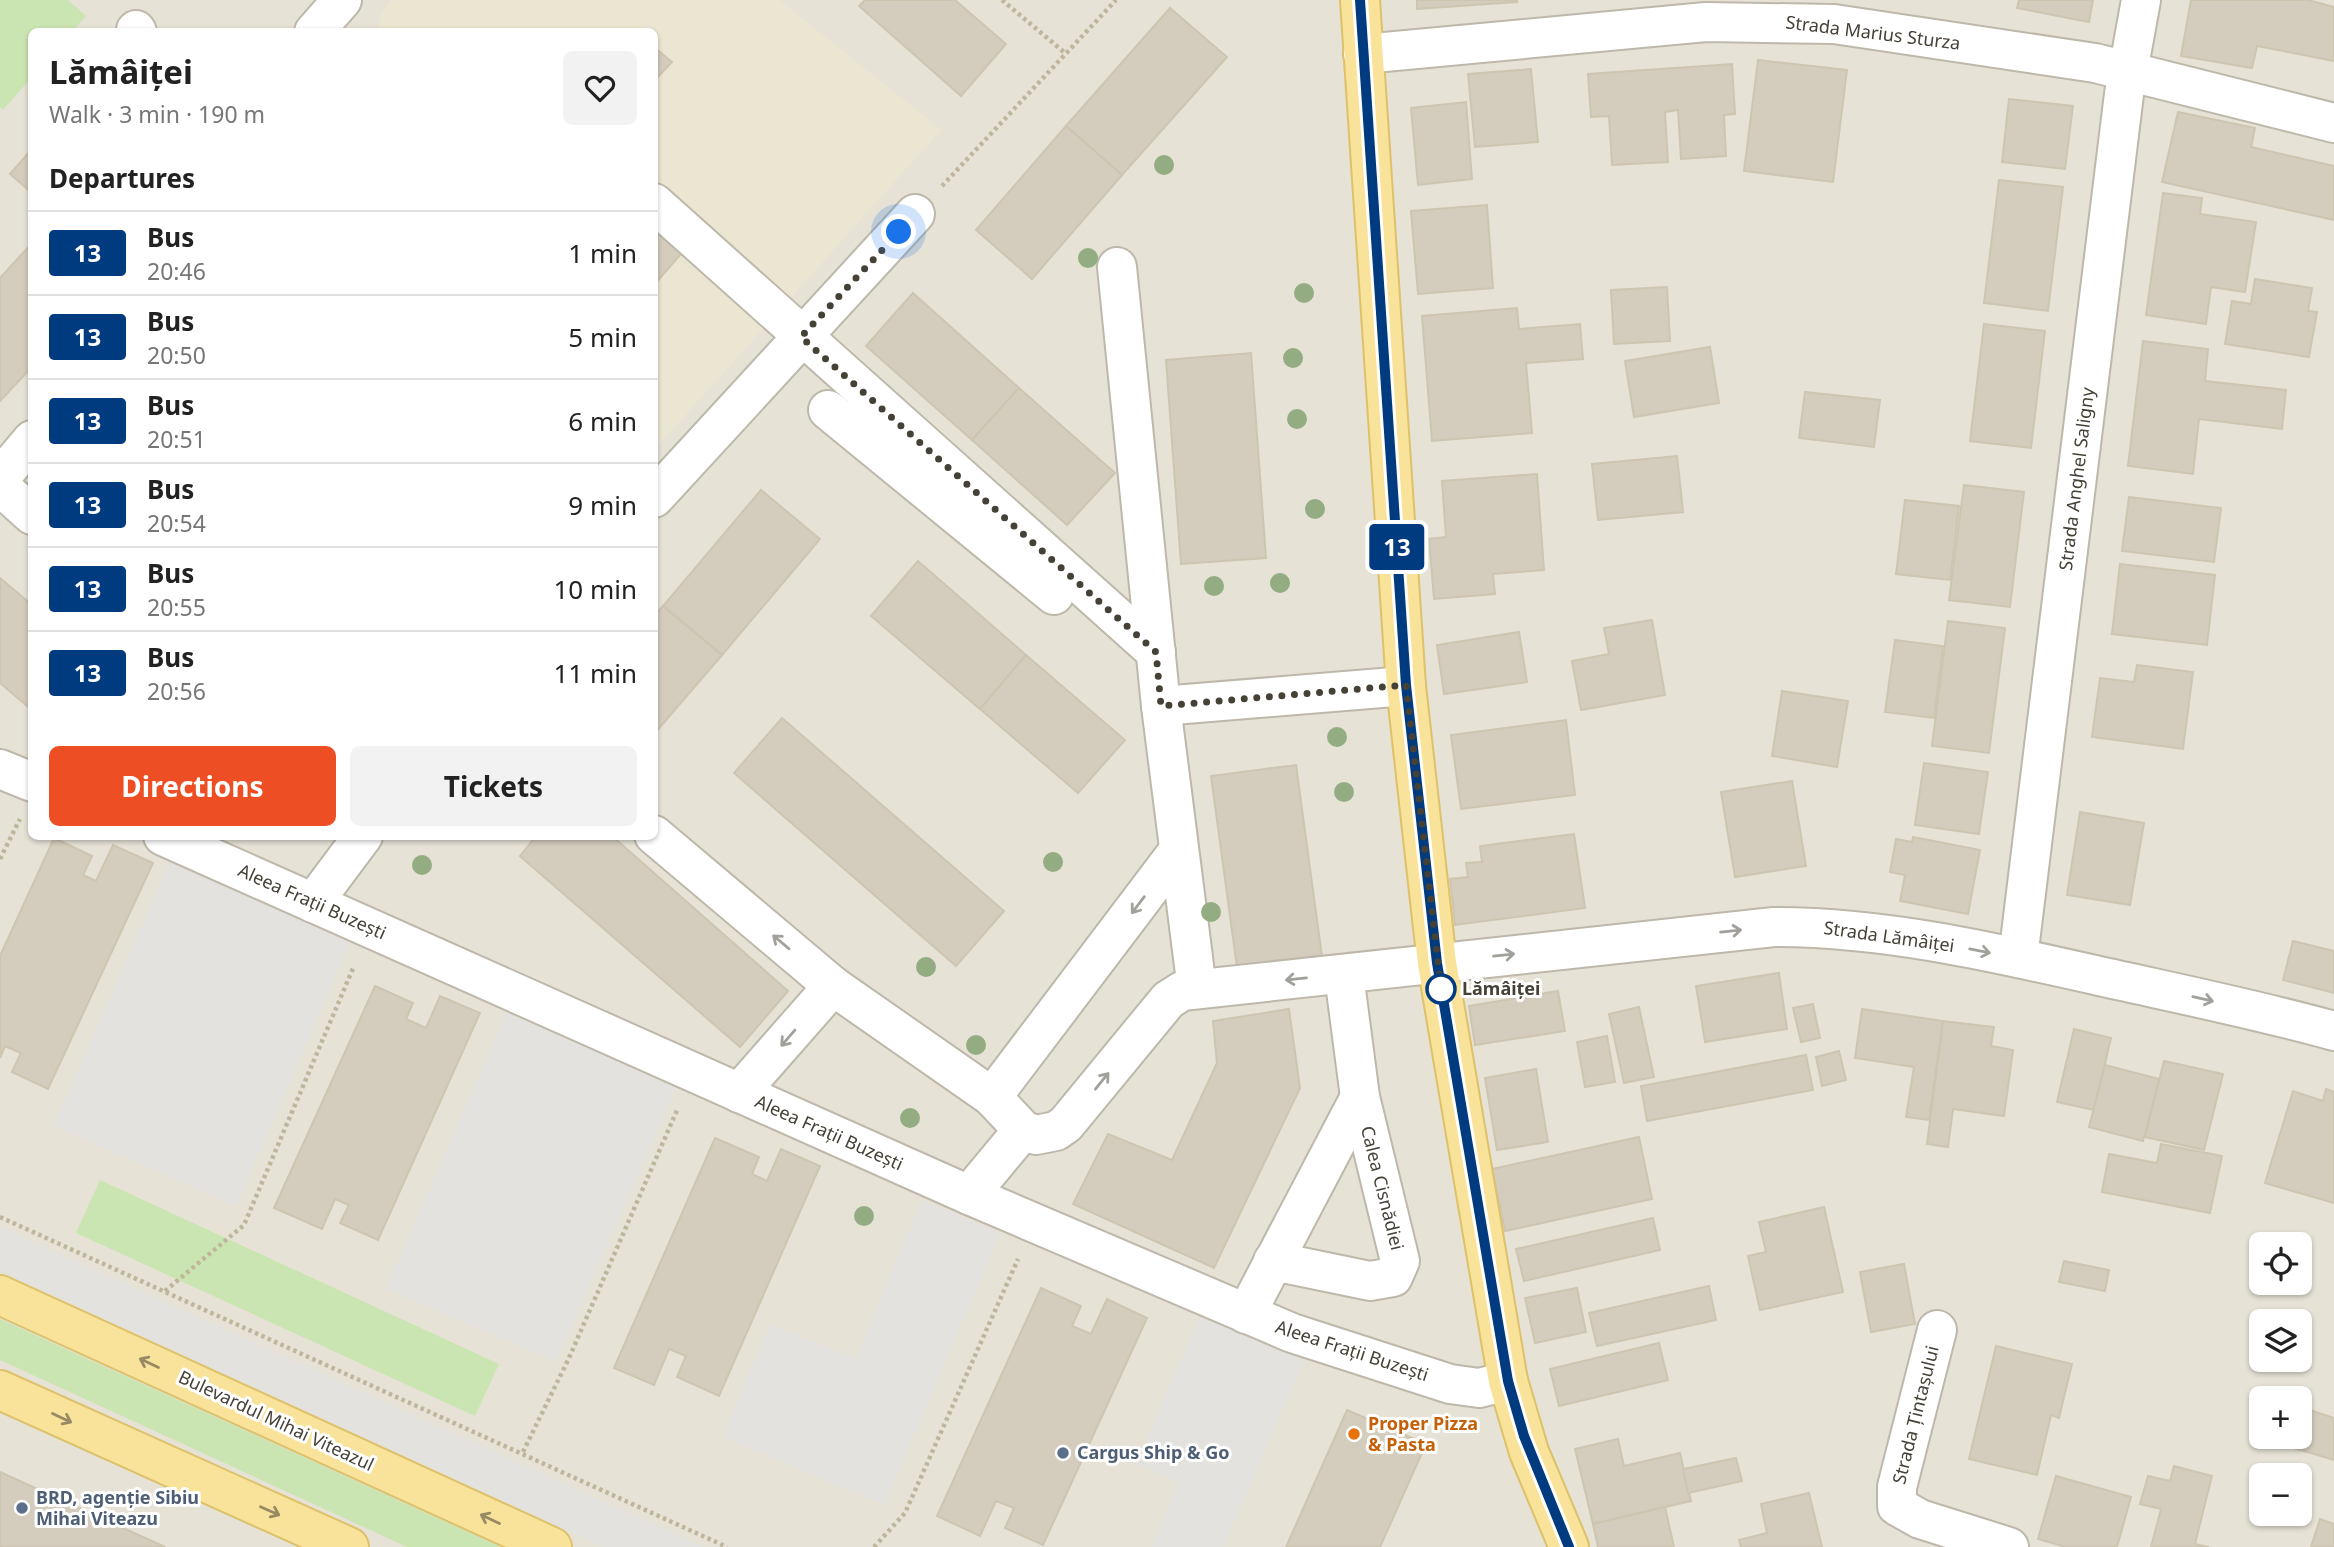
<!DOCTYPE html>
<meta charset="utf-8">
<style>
body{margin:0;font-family:"Noto Sans",sans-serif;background:#f2f2f2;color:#222;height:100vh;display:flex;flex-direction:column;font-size:26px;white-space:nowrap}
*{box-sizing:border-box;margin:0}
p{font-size:23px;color:#767676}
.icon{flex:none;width:38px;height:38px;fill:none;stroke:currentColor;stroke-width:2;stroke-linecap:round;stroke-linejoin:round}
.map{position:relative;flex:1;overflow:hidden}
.panel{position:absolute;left:28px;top:28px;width:630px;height:812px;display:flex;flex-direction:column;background:#fff;border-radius:10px;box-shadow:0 2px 5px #0004}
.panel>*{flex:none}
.badge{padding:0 14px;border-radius:5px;font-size:24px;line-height:46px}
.fabs{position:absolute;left:2249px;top:1232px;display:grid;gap:14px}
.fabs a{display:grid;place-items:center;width:63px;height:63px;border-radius:10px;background:#fff;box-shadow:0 2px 5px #0004;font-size:35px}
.you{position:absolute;width:35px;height:35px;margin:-18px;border:5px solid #fff;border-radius:50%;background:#1a73e8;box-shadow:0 0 0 10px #1a73e833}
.map>.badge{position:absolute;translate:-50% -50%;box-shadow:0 0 0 4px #fff}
h2{padding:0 21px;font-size:26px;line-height:63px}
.round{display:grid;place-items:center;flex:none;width:74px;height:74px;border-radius:10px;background:#f2f2f2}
.headline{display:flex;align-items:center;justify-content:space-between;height:119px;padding:0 21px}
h1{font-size:33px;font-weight:700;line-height:52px}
.action{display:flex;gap:14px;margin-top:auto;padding:14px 21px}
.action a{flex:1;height:80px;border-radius:10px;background:#ee4e23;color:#fff;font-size:28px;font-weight:700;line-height:80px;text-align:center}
.action a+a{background:#f2f2f2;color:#222}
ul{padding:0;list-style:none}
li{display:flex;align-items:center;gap:21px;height:84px;padding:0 21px;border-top:2px solid #e0e0e0}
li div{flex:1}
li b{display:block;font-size:26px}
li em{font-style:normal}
li .badge{min-width:77px;font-weight:700;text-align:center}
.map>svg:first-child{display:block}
.residential{fill:#e6e2d6;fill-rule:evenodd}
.education{fill:#ebe6d2}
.green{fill:#cbe5b2}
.parking{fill:#e4e2df}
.building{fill:#d4ccbd;stroke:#cec5b1;stroke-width:2}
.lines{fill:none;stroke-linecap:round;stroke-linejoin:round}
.minor-casing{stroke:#beb8aa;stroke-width:42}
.major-casing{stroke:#ddc26b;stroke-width:42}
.path{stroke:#bfb59c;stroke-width:4.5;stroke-dasharray:3.5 3.5;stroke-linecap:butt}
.minor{stroke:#fff;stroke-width:38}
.major{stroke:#f9e39a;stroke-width:38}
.tree{fill:#93ac81}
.oneway{stroke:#a2a09b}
.oneway2{stroke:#978a64}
.line-casing{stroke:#fff;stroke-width:16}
.line{stroke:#003b80;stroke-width:10}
.walk{stroke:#464137;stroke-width:7;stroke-dasharray:0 12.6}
.stop-dot{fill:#fff;stroke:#003b80;stroke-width:3.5}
.food-dot{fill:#e8710a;stroke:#fff;stroke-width:2.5}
.service-dot{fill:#5c6f8a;stroke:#fff;stroke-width:2.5}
.labels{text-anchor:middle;stroke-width:6;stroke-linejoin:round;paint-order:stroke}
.street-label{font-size:18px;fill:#464137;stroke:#fff}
.stop-label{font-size:18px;font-weight:bold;fill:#464137;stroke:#fff;text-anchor:start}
.food-label{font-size:18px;font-weight:bold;fill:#c56008;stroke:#fff;text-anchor:start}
.service-label{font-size:18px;font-weight:bold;fill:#4e5e75;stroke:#fff;text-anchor:start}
</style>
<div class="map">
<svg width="2334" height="1547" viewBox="0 0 2334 1547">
<rect width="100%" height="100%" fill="#f3f0e7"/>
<path class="residential" d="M 0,0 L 2334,0 L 2334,1547 L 0,1547 ZM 32,32 L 654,32 L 654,836 L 32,836 ZM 2261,1244 L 2300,1244 L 2300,1283 L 2261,1283 ZM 2261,1321 L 2300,1321 L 2300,1360 L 2261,1360 ZM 2261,1398 L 2300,1398 L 2300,1437 L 2261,1437 ZM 2261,1475 L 2300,1475 L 2300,1514 L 2261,1514 Z"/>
<path class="education" d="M 392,0 L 779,0 L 941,130 L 655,449 L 654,32 L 377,32 L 381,13 Z"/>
<g class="green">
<path d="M 0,0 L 68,0 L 86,16 L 73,31 L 32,32 L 31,78 L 3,110 L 0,107 Z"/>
<path d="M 100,1180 L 499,1364 L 475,1416 L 76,1233 Z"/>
<path d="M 0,1319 L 501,1547 L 407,1547 L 0,1360 Z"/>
</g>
<g class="parking">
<path d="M 178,843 L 358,923 L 236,1206 L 54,1126 Z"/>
<path d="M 515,994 L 685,1067 L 556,1362 L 386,1289 Z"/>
<path d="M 922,1200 L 1000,1233 L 884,1505 L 723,1437 L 770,1324 L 856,1359 Z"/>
<path d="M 0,1227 L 147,1294 L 703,1547 L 604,1547 L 0,1271 Z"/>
<path d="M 1205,1305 L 1309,1348 L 1223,1547 L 1152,1547 L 1179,1483 L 1136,1464 Z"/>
</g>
<g class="building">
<path d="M 865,0 L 955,0 L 1006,44 L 961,96 L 859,6 Z"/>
<path d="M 1417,0 L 1517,0 L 1517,2 L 1417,9 Z"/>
<path d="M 2019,0 L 2093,0 L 2089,22 L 2017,8 Z"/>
<path d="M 2191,0 L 2308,0 L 2334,7 L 2334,61 L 2257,46 L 2252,68 L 2181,56 Z"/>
<path d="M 1170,8 L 1227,57 L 1122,175 L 1066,126 Z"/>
<path d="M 654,47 L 672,62 L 654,81 Z"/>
<path d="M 1758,60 L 1847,70 L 1833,182 L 1744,171 Z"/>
<path d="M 1732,64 L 1735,114 L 1724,115 L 1726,156 L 1681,159 L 1678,110 L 1665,112 L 1668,162 L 1612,165 L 1609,116 L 1591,117 L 1588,74 Z"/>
<path d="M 1531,69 L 1538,142 L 1475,147 L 1468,74 Z"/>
<path d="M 2009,99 L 2073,106 L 2065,169 L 2002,162 Z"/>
<path d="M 1466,102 L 1472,179 L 1418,185 L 1411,108 Z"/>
<path d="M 2178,112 L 2255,128 L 2251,147 L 2334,166 L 2334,220 L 2162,182 Z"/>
<path d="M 1066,126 L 1122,175 L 1032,279 L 976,230 Z"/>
<path d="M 32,149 L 32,193 L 10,174 Z"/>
<path d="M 1999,180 L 2063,187 L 2048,311 L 1984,303 Z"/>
<path d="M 2163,193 L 2202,198 L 2200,214 L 2256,222 L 2245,292 L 2211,287 L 2206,324 L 2146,315 Z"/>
<path d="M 1487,205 L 1493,288 L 1418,294 L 1411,211 Z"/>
<path d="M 654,218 L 687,247 L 654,285 Z"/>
<path d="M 32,243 L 32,367 L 0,401 L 0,278 Z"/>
<path d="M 2255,279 L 2312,288 L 2308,311 L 2317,312 L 2309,357 L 2225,344 L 2232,301 L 2251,304 Z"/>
<path d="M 1667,287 L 1670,341 L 1614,344 L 1611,290 Z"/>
<path d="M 913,293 L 1019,388 L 972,440 L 866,346 Z"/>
<path d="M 1517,308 L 1519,329 L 1580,324 L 1583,359 L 1526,363 L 1532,433 L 1432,441 L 1422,316 Z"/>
<path d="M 1984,324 L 2045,331 L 2031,448 L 1970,441 Z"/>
<path d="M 2143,341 L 2208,349 L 2205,381 L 2286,390 L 2282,429 L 2199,419 L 2193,474 L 2128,466 Z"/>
<path d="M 1710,347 L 1719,403 L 1634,417 L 1625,361 Z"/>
<path d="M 1251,353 L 1266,558 L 1181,564 L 1166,360 Z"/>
<path d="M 1019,388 L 1115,473 L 1067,525 L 972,440 Z"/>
<path d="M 1805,392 L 1880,400 L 1874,447 L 1799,438 Z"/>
<path d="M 1677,456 L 1683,512 L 1598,520 L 1592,464 Z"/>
<path d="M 1537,474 L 1544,570 L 1493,574 L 1495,594 L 1434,599 L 1429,539 L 1446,537 L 1442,481 Z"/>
<path d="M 1964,485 L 2024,492 L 2010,607 L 1949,600 Z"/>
<path d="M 761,490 L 820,539 L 722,655 L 663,606 Z"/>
<path d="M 2129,497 L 2221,508 L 2214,562 L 2122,551 Z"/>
<path d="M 1905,500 L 1959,506 L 1950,580 L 1896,574 Z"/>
<path d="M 918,561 L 1026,655 L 980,709 L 871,616 Z"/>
<path d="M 2120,564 L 2215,575 L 2207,645 L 2112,634 Z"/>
<path d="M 0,578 L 32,605 L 32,710 L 0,683 Z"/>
<path d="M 663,606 L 722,655 L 654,734 L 654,616 Z"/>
<path d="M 1652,620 L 1665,695 L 1581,710 L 1572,661 L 1609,654 L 1604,628 Z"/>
<path d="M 1948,621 L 2005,628 L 1989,753 L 1932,746 Z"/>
<path d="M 1519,632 L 1527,682 L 1444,694 L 1437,645 Z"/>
<path d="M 1895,640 L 1943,646 L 1934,718 L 1885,712 Z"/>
<path d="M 1026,655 L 1125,740 L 1078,793 L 980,709 Z"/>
<path d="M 2137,665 L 2193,672 L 2183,749 L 2092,737 L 2100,678 L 2134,682 Z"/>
<path d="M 1782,691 L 1848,701 L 1837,767 L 1772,756 Z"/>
<path d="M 782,718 L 1004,911 L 956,966 L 734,773 Z"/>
<path d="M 1566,720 L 1575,795 L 1461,809 L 1451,735 Z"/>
<path d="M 1924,763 L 1988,772 L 1979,834 L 1915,825 Z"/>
<path d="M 1296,765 L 1323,964 L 1238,975 L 1211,776 Z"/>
<path d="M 1792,781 L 1806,866 L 1735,877 L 1721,792 Z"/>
<path d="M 2080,812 L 2144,823 L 2130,905 L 2067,895 Z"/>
<path d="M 1574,834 L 1585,908 L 1455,925 L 1450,879 L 1468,877 L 1466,863 L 1482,862 L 1480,846 Z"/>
<path d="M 536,836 L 612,836 L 788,991 L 740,1047 L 520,856 Z"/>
<path d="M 1913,837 L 1980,850 L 1968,914 L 1900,901 L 1905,875 L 1890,872 L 1896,839 L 1912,842 Z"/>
<path d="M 54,838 L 92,856 L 83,875 L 96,881 L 113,845 L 153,863 L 48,1089 L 12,1072 L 21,1053 L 5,1046 L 0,1058 L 0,956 Z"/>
<path d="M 2293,941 L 2334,951 L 2334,993 L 2283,980 Z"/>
<path d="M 1779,973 L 1787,1029 L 1705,1042 L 1696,986 Z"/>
<path d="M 375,986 L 413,1003 L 406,1019 L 426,1028 L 440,996 L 480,1013 L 378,1240 L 340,1223 L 349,1205 L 335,1199 L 322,1229 L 274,1208 Z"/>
<path d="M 1558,991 L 1565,1031 L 1475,1045 L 1469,1006 Z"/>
<path d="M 1813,1004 L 1820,1038 L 1801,1042 L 1793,1008 Z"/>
<path d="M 1639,1007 L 1654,1077 L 1624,1083 L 1609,1014 Z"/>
<path d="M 1289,1009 L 1300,1088 L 1214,1268 L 1073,1204 L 1108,1134 L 1172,1160 L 1217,1063 L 1213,1021 Z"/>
<path d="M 1862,1009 L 1943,1021 L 1929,1120 L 1906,1117 L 1914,1067 L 1855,1058 Z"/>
<path d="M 1943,1021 L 1994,1027 L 1991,1046 L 2013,1050 L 2004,1116 L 1953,1109 L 1948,1147 L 1927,1144 Z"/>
<path d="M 2074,1029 L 2111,1038 L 2094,1110 L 2057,1102 Z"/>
<path d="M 1607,1036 L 1615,1082 L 1585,1087 L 1577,1042 Z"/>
<path d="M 1839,1051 L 1846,1080 L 1822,1086 L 1816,1057 Z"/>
<path d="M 1806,1055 L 1813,1090 L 1647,1121 L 1641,1086 Z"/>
<path d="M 2164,1061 L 2223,1074 L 2204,1150 L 2145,1137 Z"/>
<path d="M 2105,1065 L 2159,1079 L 2143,1141 L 2089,1127 Z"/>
<path d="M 1536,1069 L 1548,1142 L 1497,1150 L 1485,1078 Z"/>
<path d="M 2326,1089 L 2334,1092 L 2334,1203 L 2265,1183 L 2293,1091 L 2323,1101 Z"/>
<path d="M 1639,1137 L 1652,1199 L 1505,1231 L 1492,1169 Z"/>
<path d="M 715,1138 L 759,1157 L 752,1174 L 767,1181 L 781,1149 L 820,1166 L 719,1396 L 677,1377 L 686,1356 L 669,1349 L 654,1385 L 614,1368 Z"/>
<path d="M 2161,1144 L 2222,1156 L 2210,1213 L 2102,1192 L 2109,1154 L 2157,1163 Z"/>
<path d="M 1824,1207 L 1843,1292 L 1760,1310 L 1748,1256 L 1766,1252 L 1759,1222 Z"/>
<path d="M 1653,1218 L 1660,1250 L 1524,1281 L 1516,1249 Z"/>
<path d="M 2064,1261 L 2109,1270 L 2105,1291 L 2059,1282 Z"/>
<path d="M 1904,1264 L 1915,1324 L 1871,1332 L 1860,1272 Z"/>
<path d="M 1709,1286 L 1716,1320 L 1597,1346 L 1589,1313 Z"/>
<path d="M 1041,1288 L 1081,1306 L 1072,1326 L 1091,1334 L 1107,1299 L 1147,1318 L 1043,1545 L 1005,1528 L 1014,1508 L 996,1501 L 980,1536 L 937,1516 Z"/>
<path d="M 1577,1288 L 1586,1332 L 1535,1343 L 1525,1298 Z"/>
<path d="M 1659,1343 L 1668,1380 L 1559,1406 L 1550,1369 Z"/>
<path d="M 1996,1346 L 2072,1364 L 2059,1418 L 2051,1415 L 2037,1475 L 1969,1459 Z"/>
<path d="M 2307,1409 L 2334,1418 L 2334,1460 L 2294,1448 Z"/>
<path d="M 1347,1410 L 1426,1444 L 1380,1547 L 1286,1547 Z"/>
<path d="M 1618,1439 L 1624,1466 L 1680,1453 L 1691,1501 L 1593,1524 L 1575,1449 Z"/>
<path d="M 1736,1458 L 1742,1481 L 1688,1493 L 1683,1469 Z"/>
<path d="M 2174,1466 L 2212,1476 L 2195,1544 L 2209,1547 L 2151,1547 L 2161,1509 L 2140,1504 L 2148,1476 L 2170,1481 Z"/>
<path d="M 0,1472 L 165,1547 L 0,1547 Z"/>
<path d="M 2056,1476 L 2131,1497 L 2117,1547 L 2066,1547 L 2038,1539 Z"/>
<path d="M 1809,1493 L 1822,1547 L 1741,1547 L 1739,1540 L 1767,1533 L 1761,1504 Z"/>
<path d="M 1665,1507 L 1674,1547 L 1598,1547 L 1593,1524 Z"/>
<path d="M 2320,1519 L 2334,1524 L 2334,1547 L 2311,1547 Z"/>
</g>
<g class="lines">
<defs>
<g id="minor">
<path d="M 136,30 L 137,32"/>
<path d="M 314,32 L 342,0"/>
<path d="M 1363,54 L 1706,22 L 1834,24 L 2095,63 L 2334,123"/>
<path d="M 654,203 L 1156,652"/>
<path d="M 1117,267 L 1161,706 L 1197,989"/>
<path d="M 828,410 L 1054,595"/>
<path d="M 0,478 L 32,440"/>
<path d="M 0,486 L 32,515"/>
<path d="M 654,498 L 915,214"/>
<path d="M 1161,706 L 1406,686"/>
<path d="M 0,769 L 32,782"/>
<path d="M 654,835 L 833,986 L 992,1097 L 1023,1130 L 1036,1135 L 1056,1131 L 1066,1124 L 1168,1000 L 1182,991 L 1774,927 C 1883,927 1989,951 2095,975 C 2175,993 2255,1009 2334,1031"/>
<path d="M 163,836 L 969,1195 L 1292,1333 L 1450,1384 L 1479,1388 L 1508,1381"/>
<path d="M 313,903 L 363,836"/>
<path d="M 2018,958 L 2124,94 L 2141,0"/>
<path d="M 739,1093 L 833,986"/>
<path d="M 992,1097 L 1179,850"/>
<path d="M 969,1195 L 1023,1130"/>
<path d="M 1273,1261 L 1370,1281 L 1393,1277 L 1400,1261 L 1360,1097 L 1344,975"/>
<path d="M 1246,1314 L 1360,1097"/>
<path d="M 1937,1330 L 1897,1487 L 1897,1506 L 1920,1519 L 2009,1547"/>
</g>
<g id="major">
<path d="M 1360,0 L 1406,686 L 1437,963 L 1508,1381 L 1529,1452 L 1569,1547"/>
<path d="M 0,1295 L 552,1547"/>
<path d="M 0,1390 L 349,1547"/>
</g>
</defs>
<use href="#minor" class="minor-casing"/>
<use href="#major" class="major-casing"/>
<g class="path">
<path d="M 1002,0 L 1065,53"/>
<path d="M 942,186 L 1116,0"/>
<path d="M 0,859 L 20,819"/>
<path d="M 0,1217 L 727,1547"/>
<path d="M 165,1291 L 244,1225 L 354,966"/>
<path d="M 523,1452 L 569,1358 L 678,1108"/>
<path d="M 874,1547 L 905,1513 L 1018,1259"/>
</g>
<use href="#minor" class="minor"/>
<use href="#major" class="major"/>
</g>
<g class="tree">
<circle cx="1164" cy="165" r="10"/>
<circle cx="1088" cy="258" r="10"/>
<circle cx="1304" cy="293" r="10"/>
<circle cx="1293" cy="358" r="10"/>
<circle cx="1297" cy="419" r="10"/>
<circle cx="1315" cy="509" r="10"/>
<circle cx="1280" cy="583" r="10"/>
<circle cx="1214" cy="586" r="10"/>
<circle cx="1337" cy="737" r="10"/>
<circle cx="1344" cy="792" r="10"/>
<circle cx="1053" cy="862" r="10"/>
<circle cx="422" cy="865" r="10"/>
<circle cx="1211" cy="912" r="10"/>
<circle cx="926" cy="967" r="10"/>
<circle cx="976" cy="1045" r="10"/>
<circle cx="910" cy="1118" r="10"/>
<circle cx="864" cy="1216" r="10"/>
</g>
<defs><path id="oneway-shaft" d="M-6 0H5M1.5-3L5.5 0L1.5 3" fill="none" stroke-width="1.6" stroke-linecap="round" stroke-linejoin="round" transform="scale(1.75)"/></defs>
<g class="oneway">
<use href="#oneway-shaft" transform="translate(1138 905) rotate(127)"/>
<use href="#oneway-shaft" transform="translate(1731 931) rotate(-6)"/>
<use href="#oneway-shaft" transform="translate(781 942) rotate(-140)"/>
<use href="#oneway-shaft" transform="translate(1980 951) rotate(11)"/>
<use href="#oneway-shaft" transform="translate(1504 955) rotate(-6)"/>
<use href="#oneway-shaft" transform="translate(1296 979) rotate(174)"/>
<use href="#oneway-shaft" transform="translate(2203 999) rotate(13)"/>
<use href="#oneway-shaft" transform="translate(788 1038) rotate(131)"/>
<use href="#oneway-shaft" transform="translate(1102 1081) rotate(-51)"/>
</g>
<g class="oneway2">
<use href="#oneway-shaft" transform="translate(149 1363) rotate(-155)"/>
<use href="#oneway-shaft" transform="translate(62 1418) rotate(25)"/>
<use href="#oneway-shaft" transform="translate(270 1511) rotate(24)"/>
<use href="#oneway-shaft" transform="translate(490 1519) rotate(-155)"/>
</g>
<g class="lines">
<defs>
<path id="line" d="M 1360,0 L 1406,685 L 1437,963 L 1508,1381 L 1524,1436 L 1569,1547"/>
</defs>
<use href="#line" class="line-casing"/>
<use href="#line" class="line"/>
<path class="walk" d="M 899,232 L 801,337 L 1156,652 L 1161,706 L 1406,685 L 1441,989"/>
</g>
<circle class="stop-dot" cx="1441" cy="989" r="14"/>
<circle class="food-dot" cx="1354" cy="1434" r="7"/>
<g class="service-dot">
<circle cx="1063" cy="1453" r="7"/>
<circle cx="22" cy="1508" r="7"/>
</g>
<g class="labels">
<g class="street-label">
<text transform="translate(1873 33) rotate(7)" y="6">Strada Marius Sturza</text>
<text transform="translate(2077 479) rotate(-83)" y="6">Strada Anghel Saligny</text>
<text transform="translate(312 902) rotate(24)" y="6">Aleea Frații Buzești</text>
<text transform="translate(1889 937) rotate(8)" y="6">Strada Lămâiței</text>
<text transform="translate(829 1133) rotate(24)" y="6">Aleea Frații Buzești</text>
<text transform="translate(1382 1188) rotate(76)" y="6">Calea Cisnădiei</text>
<text transform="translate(1352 1351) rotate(18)" y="6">Aleea Frații Buzești</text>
<text transform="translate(1916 1415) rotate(-76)" y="6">Strada Țintașului</text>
<text transform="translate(276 1421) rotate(25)" y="6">Bulevardul Mihai Viteazul</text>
</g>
<g class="stop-label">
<text x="1462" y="995">Lămâiței</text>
</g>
<g class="food-label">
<text x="1368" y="1430">Proper Pizza<tspan x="1368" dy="21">&amp; Pasta</tspan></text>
</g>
<g class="service-label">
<text x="1077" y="1459">Cargus Ship &amp; Go</text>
<text x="36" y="1504">BRD, agenție Sibiu<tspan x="36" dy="21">Mihai Viteazu</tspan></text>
</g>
</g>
</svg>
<div class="fabs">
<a><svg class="icon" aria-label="locate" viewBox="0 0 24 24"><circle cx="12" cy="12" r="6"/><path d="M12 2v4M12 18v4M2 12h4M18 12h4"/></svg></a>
<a><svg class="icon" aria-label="layers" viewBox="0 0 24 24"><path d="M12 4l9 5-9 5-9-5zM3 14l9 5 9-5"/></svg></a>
<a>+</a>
<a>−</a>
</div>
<div class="you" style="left:899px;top:232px"></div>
<b class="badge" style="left:1397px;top:547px;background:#003b80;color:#fff">13</b>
<section class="panel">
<div class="headline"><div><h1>Lămâiței</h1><p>Walk · 3 min · 190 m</p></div><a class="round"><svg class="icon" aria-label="heart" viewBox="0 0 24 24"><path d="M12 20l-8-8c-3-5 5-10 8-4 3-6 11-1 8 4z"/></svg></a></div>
<h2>Departures</h2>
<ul>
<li><span class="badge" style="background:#003b80;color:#fff">13</span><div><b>Bus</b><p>20:46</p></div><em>1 min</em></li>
<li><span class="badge" style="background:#003b80;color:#fff">13</span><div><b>Bus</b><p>20:50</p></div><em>5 min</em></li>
<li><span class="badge" style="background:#003b80;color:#fff">13</span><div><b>Bus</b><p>20:51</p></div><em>6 min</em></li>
<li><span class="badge" style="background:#003b80;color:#fff">13</span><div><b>Bus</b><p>20:54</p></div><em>9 min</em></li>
<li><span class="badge" style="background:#003b80;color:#fff">13</span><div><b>Bus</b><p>20:55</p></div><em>10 min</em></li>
<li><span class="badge" style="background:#003b80;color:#fff">13</span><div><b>Bus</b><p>20:56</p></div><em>11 min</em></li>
</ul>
<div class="action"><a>Directions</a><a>Tickets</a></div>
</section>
</div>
